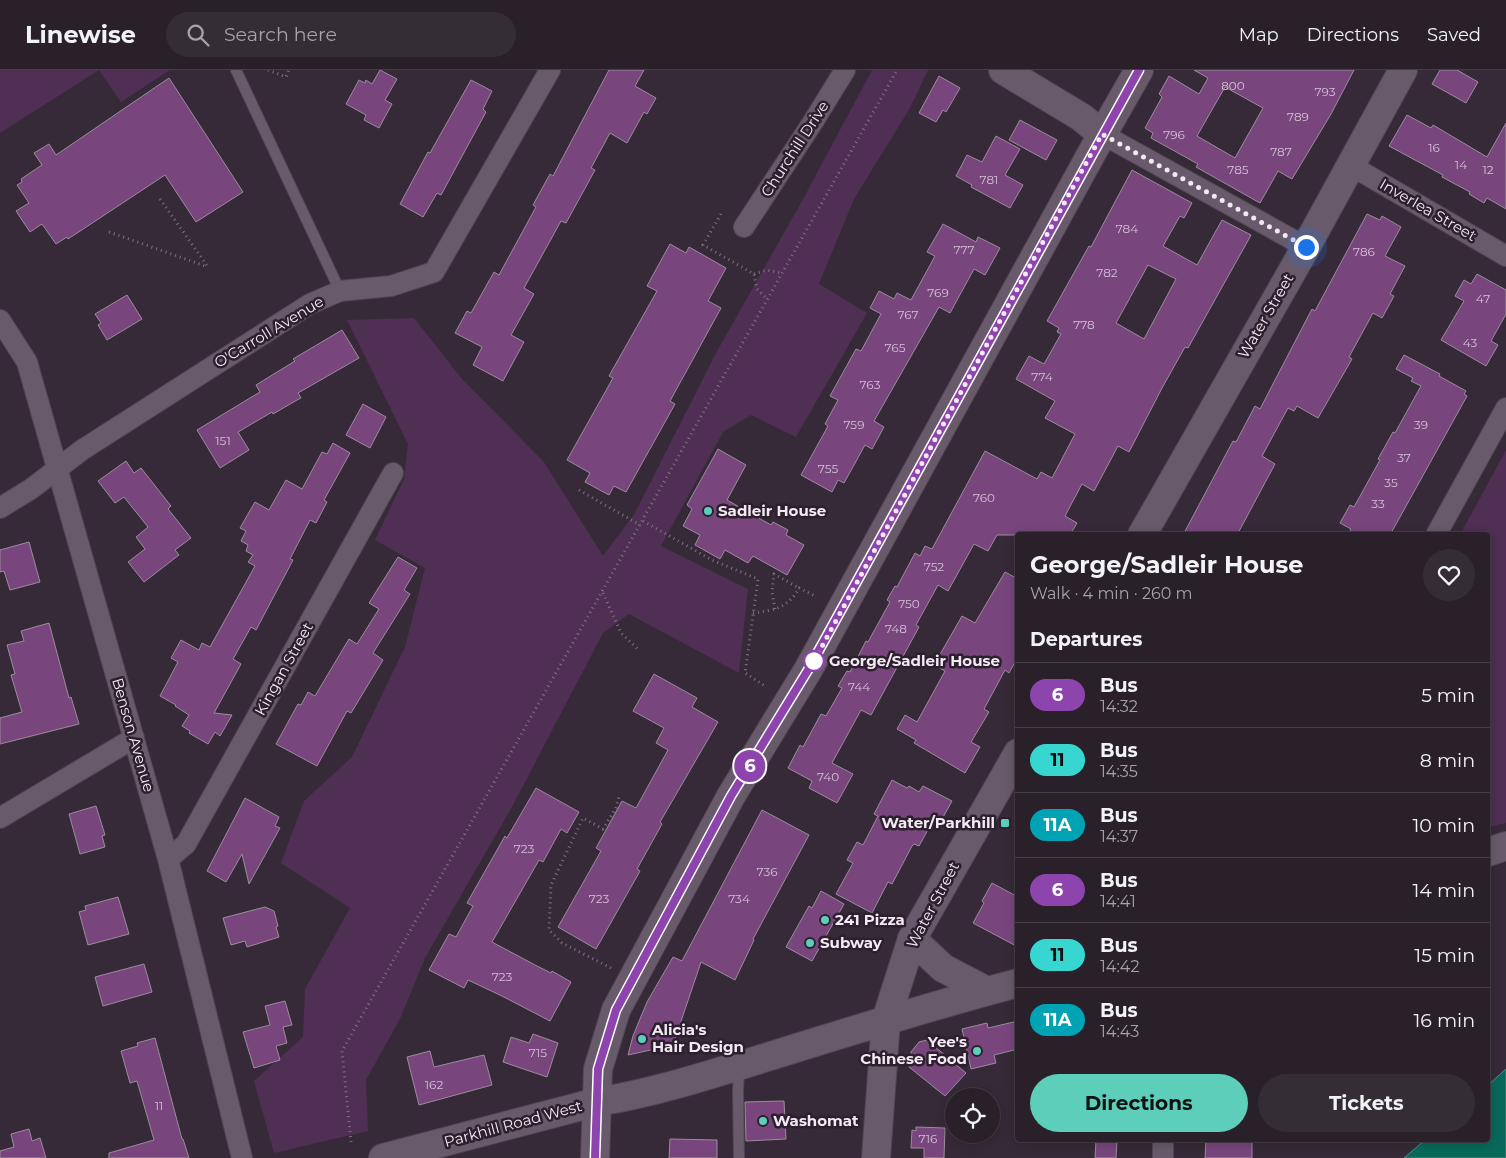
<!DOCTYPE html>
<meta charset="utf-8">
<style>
body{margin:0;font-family:Montserrat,sans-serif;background:#352d36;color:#f1f3f6;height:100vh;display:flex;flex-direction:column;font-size:19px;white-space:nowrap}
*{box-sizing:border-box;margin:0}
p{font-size:16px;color:#a5a3a8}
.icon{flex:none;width:28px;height:28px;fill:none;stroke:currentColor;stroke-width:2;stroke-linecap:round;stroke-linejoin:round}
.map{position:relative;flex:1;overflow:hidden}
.details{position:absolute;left:1015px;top:462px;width:475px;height:610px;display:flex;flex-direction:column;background:#29202a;border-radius:5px;box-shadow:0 2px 12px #0003,0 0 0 1px #453e47}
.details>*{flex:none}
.badge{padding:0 10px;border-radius:16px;font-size:18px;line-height:32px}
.controls{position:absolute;left:945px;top:1018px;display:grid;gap:10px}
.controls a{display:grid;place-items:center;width:55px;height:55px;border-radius:50%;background:#29202a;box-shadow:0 2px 12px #0003,0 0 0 1px #453e47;font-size:25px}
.you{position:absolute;width:25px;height:25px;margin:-12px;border:4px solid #fff;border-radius:50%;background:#1a73e8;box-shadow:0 0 0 8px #1a73e833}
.map>.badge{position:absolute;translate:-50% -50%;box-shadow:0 0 0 2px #fff}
h2{padding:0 15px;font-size:19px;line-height:45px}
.round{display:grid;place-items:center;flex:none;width:52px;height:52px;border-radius:26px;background:#352d36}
.head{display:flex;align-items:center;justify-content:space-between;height:85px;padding:0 15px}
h1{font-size:24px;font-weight:700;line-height:38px}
.button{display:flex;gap:10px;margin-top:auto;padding:10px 15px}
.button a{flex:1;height:58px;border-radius:30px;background:#5dceb9;color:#111;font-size:20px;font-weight:700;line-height:58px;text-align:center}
.button a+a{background:#352d36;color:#f1f3f6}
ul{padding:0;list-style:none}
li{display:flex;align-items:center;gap:15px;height:65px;padding:0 15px;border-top:1px solid #453e47}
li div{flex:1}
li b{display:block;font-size:19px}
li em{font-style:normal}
li .badge{min-width:55px;font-weight:700;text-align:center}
header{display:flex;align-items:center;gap:30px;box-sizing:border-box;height:70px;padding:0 25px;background:#29202a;border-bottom:1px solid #453e47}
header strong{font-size:24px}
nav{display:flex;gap:28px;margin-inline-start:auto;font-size:18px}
.search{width:350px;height:45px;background:#352d36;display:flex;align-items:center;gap:12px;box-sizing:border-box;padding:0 18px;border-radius:28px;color:#a5a3a8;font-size:19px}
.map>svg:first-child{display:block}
.green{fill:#4f2f53}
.water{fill:#08695b;stroke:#4e8f88}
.building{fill:#78467d;stroke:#9b8c9d;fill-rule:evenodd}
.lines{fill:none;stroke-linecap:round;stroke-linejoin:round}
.lane-casing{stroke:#514652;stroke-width:12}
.street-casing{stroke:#514652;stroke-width:22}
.secondary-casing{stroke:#514652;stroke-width:30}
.path{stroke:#7e737f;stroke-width:3;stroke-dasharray:1 4;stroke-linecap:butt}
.lane{stroke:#685a6a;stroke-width:10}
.street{stroke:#685a6a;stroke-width:20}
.secondary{stroke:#685a6a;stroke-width:28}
.line-casing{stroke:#fff;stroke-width:11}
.line{stroke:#8e44ad;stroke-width:8}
.walk{stroke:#f2e9f2;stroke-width:5;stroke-dasharray:0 9}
.poi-dot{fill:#5dceb9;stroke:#2d202e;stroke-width:2}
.stop-dot{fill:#fff;stroke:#8e44ad;stroke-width:2.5}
.labels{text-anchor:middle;stroke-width:5;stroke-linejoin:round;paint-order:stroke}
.number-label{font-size:12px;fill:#d4c0d5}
.street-label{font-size:15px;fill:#f2e9f2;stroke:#2d202e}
.poi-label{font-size:15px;font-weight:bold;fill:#f2e9f2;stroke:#2d202e;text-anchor:start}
.stop-label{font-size:15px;font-weight:bold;fill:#f2e9f2;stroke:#2d202e;text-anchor:start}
</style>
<header>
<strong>Linewise</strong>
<div class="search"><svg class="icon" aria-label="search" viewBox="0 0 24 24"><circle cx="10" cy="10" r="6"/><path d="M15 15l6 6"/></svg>Search here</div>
<nav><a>Map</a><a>Directions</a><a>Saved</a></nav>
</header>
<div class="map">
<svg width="1506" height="1088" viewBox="0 0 1506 1088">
<rect width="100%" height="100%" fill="#372a38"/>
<g class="green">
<path d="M 0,0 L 170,0 L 121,32 L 99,0 L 0,63 Z"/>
<path d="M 872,0 L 928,0 L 910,38 L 854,129 L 819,214 L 867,243 L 796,367 L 751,345 L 723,362 L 661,476 L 748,519 L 739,603 L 629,544 L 603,563 L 513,735 L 425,888 L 401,947 L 366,1010 L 368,1061 L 274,1083 L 254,1011 L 303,967 L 305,919 L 350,838 L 281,793 L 304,731 L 352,687 L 405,577 L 425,498 L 375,470 L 404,409 L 408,374 L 347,250 L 414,248 L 462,309 L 544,392 L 603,486 L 635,443 L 716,283 L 802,131 Z"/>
<path d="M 1506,380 L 1506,753 L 1488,757 L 1488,465 L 1460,465 Z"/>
</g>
<path class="water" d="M 1506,999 L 1506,1088 L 1404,1088 L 1425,1070 L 1488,1070 L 1488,1015 Z"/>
<g class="building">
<path d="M 380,0 L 397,9 L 385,30 L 392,34 L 379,58 L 364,50 L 366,45 L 346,34 L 359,10 L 365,13 L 366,10 L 372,14 Z"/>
<path d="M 609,0 L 644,0 L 635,16 L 656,28 L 647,44 L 644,42 L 627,73 L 610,63 L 591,98 L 595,100 L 566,153 L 561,151 L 524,218 L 534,224 L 511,265 L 524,272 L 503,311 L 473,295 L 482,277 L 455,263 L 467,241 L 471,243 L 494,202 L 499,205 L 536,137 L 533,135 L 550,104 L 553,106 Z"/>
<path d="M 1194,0 L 1354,0 L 1331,44 L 1292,109 L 1278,101 L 1260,133 L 1196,97 L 1198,94 L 1151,68 L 1153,63 L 1145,58 L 1162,27 L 1159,24 L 1169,6 L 1199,24 L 1208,8 ZM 1225,17 L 1263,38 L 1235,88 L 1197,66 Z"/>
<path d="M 1440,0 L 1457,0 L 1478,12 L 1466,33 L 1432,14 Z"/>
<path d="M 939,6 L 960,18 L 946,42 L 943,40 L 936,52 L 919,43 Z"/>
<path d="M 169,8 L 243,122 L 196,152 L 165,105 L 68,169 L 67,167 L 56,174 L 42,154 L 30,162 L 16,141 L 29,133 L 17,115 L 22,112 L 21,109 L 42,95 L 34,83 L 49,74 L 56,85 Z"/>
<path d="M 471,10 L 492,21 L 483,39 L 486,42 L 441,125 L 437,123 L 423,147 L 400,134 L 428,82 L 430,83 Z"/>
<path d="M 1407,45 L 1431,58 L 1433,55 L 1487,87 L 1506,53 L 1506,139 L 1487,128 L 1484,133 L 1469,124 L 1470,122 L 1442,107 L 1443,105 L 1389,76 Z"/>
<path d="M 1020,50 L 1057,70 L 1046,90 L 1009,70 Z"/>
<path d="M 996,66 L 1020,79 L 1005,105 L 1023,115 L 1010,138 L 971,117 L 972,115 L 956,106 L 967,85 L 982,92 Z"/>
<path d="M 1132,100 L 1192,133 L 1184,148 L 1180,146 L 1163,176 L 1197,195 L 1222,150 L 1251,165 L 1250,167 L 1188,278 L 1185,277 L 1162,318 L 1129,382 L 1118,376 L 1094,421 L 1082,414 L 1065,446 L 1077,453 L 1070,465 L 997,465 L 988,481 L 974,474 L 948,521 L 938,515 L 916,555 L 919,557 L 871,645 L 861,640 L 832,693 L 853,704 L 837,733 L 809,718 L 812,711 L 788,698 L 800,675 L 803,677 L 821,644 L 826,646 L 842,618 L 838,616 L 847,601 L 850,602 L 866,571 L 868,572 L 890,532 L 887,530 L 895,516 L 897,517 L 915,483 L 920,486 L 925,476 L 932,479 L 985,381 L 1037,409 L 1041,402 L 1052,408 L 1075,364 L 1045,348 L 1055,331 L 1016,309 L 1029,286 L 1044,294 L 1061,264 L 1057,262 L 1059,258 L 1047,251 L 1089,176 L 1091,177 ZM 1148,195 L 1176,209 L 1144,269 L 1116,253 Z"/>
<path d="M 1367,144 L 1380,150 L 1382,146 L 1401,157 L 1385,186 L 1405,196 L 1390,224 L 1394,226 L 1382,248 L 1373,243 L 1349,287 L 1352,289 L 1318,348 L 1297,336 L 1294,341 L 1288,338 L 1262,386 L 1275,394 L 1237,465 L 1183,465 L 1233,371 L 1236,372 L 1255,336 L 1260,339 L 1312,239 L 1315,241 Z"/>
<path d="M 943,154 L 976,172 L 978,167 L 1000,178 L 985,205 L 974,199 L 950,243 L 939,237 L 874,351 L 884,357 L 872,379 L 865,375 L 844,413 L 838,410 L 832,422 L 801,405 L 828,356 L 825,354 L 838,330 L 830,326 L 856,279 L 861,281 L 881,244 L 870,238 L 879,221 L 894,229 L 897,223 L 911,230 L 935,186 L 927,182 Z"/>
<path d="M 670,174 L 686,183 L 689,177 L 726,198 L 708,231 L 721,238 L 670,331 L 675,334 L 626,422 L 614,416 L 609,425 L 585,412 L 590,403 L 567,390 L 613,308 L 609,306 L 657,221 L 647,216 Z"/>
<path d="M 1477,204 L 1506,220 L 1506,244 L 1491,271 L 1498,275 L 1486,296 L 1441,270 L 1464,231 L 1455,226 L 1464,210 L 1471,214 Z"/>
<path d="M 127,225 L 142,249 L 107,270 L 98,255 L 101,253 L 95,244 Z"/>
<path d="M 342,260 L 359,288 L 298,323 L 301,328 L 297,330 L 273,344 L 272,342 L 238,362 L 249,380 L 220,398 L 197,360 L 260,322 L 256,315 L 295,291 L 293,289 Z"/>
<path d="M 1404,285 L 1440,304 L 1439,306 L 1466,321 L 1464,324 L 1467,326 L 1390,465 L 1348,465 L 1351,459 L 1340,453 L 1350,435 L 1354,437 L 1380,390 L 1378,389 L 1393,362 L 1395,363 L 1421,316 L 1411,311 L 1413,308 L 1396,299 Z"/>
<path d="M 363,334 L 386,347 L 370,378 L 346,365 Z"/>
<path d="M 333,373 L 350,383 L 324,430 L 327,432 L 316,453 L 310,450 L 290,489 L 293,490 L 256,560 L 251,557 L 233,589 L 241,594 L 214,643 L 232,645 L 220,666 L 215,662 L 208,674 L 189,663 L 190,661 L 182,656 L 189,645 L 175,636 L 176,635 L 160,626 L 178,592 L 171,588 L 181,570 L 199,580 L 202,573 L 210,577 L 255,496 L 248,492 L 253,485 L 246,481 L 248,475 L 241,471 L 246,461 L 240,458 L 255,432 L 269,440 L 286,410 L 302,419 L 322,382 L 327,384 Z"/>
<path d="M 718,379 L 746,395 L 727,430 L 771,455 L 773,452 L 788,460 L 786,465 L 804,475 L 787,505 L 753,486 L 748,493 L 725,480 L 720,489 L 695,475 L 700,465 L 683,456 L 692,439 L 687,435 Z"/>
<path d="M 126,391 L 134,403 L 141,398 L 171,436 L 168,439 L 191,468 L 175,480 L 179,485 L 144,512 L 128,492 L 145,479 L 136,467 L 148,457 L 124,427 L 115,433 L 98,411 Z"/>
<path d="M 29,472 L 40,512 L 10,520 L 4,501 L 0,502 L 0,480 Z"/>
<path d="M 398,487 L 417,498 L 404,520 L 410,524 L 373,583 L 383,590 L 351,643 L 347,641 L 317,696 L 276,674 L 298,634 L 301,635 L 308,622 L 315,626 L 349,569 L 357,574 L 379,539 L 369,533 Z"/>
<path d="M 1005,502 L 1018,509 L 1018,587 L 1009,603 L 1005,600 L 984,639 L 989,642 L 971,672 L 980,677 L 965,703 L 914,673 L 916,670 L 897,659 L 905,645 L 917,652 L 945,601 L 934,595 L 962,546 L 975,553 Z"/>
<path d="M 49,553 L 69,628 L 71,627 L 79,654 L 0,674 L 0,648 L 22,642 L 11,605 L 15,604 L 7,575 L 24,571 L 21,561 Z"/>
<path d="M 654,604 L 697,628 L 692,637 L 718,652 L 660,752 L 662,754 L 637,799 L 640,801 L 596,879 L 558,857 L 601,781 L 596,778 L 622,731 L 636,738 L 668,680 L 656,673 L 664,658 L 633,641 Z"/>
<path d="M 892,710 L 907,718 L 909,716 L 919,722 L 923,716 L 952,731 L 941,751 L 935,747 L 919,776 L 914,774 L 912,776 L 892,814 L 888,812 L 872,843 L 836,824 L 853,793 L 847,790 L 857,772 L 863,775 L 878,746 L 874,744 Z"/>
<path d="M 536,718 L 579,742 L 567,763 L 561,759 L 543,792 L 539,790 L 492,872 L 535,895 L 551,903 L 552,901 L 571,912 L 550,951 L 502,926 L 468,910 L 464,918 L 429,900 L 449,864 L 456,867 L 473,836 L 467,833 L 505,766 L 507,768 Z"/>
<path d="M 245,728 L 279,747 L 275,756 L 280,758 L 249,814 L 242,784 L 226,812 L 207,801 Z"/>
<path d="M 96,736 L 105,765 L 102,766 L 105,777 L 80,784 L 69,744 Z"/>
<path d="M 762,740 L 809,765 L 753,869 L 754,870 L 735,910 L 701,892 L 673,975 L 628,985 L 633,966 L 647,932 L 673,887 L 682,891 Z"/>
<path d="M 992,813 L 1018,827 L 1018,877 L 973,853 L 984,833 L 982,831 Z"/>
<path d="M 821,821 L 844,834 L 812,891 L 786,877 L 809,836 L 812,838 Z"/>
<path d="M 118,827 L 129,864 L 88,875 L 79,842 L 86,840 L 85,836 Z"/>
<path d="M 265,837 L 274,841 L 278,856 L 276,857 L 279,867 L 247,877 L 245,871 L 231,875 L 223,848 Z"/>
<path d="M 144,894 L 152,922 L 103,936 L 95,907 Z"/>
<path d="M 285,931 L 292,955 L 283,957 L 287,973 L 276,976 L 280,990 L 254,998 L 243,962 L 270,955 L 265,936 Z"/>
<path d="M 1018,951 L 1018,979 L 994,985 L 996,993 L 971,999 L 962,959 L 987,953 L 988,958 Z"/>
<path d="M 533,964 L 558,973 L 547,1007 L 503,992 L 511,967 L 529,973 Z"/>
<path d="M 155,968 L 182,1069 L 183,1069 L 189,1088 L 109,1088 L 109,1083 L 154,1070 L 137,1011 L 130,1013 L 121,981 L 138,976 L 137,973 Z"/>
<path d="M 927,970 L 966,1003 L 945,1026 L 909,997 L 911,982 L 919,972 Z"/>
<path d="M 430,981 L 434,997 L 484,985 L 492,1015 L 419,1035 L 407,987 Z"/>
<path d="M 784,1031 L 786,1069 L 746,1071 L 745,1032 Z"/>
<path d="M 916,1057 L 945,1058 L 944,1088 L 924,1088 L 924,1078 L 911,1078 L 912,1060 L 916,1061 Z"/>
<path d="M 29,1059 L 32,1071 L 40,1068 L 46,1088 L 0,1088 L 0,1081 L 14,1077 L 11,1064 Z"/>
<path d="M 670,1069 L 717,1070 L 717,1088 L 669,1088 Z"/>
<path d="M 1096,1070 L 1117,1070 L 1116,1088 L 1095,1088 Z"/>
<path d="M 1206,1070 L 1252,1070 L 1252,1088 L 1205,1088 Z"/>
</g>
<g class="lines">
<defs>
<g id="lane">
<path d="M 236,0 L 340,221"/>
<path d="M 739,997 L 738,1021 L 739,1088"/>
</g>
<g id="street">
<path d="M 1102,64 L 1306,177"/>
<path d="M 1350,95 L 1506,186"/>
<path d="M 744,157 L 813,52 L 845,0"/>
<path d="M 0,250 L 27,292 L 168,789 L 242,1088"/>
<path d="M 0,438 L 31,419 L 82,380 L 310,234 L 340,221 L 391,216 L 434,202 L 550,0"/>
<path d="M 1436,465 L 1506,338"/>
<path d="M 0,748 L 134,668"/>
<path d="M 168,789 L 186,774 L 393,403"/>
<path d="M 1163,1088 L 1163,1070"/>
</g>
<g id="secondary">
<path d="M 1003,0 L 1081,47 L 1102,64"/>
<path d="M 1142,465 L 1306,177 L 1403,0"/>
<path d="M 1488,782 L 1506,776"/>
<path d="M 912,869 L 943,898 L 987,921"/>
<path d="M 383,1088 L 597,1032 C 658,1022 719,1002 777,984 C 857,959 937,934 1018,913"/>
<path d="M 595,1088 L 598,999 L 616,940 L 731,726 L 808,600 L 1094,79 L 1139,0"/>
<path d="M 876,1088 L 886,950 L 912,869 L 1018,683"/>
</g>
</defs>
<use href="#lane" class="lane-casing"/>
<use href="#street" class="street-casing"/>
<use href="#secondary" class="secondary-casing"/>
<g class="path">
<path d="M 268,0 L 286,7 L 289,0"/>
<path d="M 160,129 L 208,197"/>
<path d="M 721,144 L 703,175 L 754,204 L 757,219 L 767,229"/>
<path d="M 109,162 L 208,197"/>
<path d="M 754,204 L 767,200 L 781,203"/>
<path d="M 579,420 L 640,455"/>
<path d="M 643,451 L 712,490 L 758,509 L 745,603 L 765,616"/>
<path d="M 603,523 L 621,563 L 640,581"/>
<path d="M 775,539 L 772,522 L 774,504 L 799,518"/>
<path d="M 753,543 C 775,540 788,538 799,518 L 815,526"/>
<path d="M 611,898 L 562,873 L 549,860 L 551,815 L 583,748 L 603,759 L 616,738 L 619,727"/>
<path d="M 351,1072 L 342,981 L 897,0"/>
</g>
<use href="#lane" class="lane"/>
<use href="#street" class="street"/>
<use href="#secondary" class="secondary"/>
</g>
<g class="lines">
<defs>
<path id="line" d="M 595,1088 L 598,999 L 616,940 L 731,726 L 808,600 L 1139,0"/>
</defs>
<use href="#line" class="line-casing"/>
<use href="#line" class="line"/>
<path class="walk" d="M 814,591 L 1102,64 L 1306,177"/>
</g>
<g class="poi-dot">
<circle cx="708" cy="441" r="5"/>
<rect x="1000" y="748" width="10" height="10" rx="2.5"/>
<circle cx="825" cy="850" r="5"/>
<circle cx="810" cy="873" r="5"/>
<circle cx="642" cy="969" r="5"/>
<circle cx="977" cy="981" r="5"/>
<circle cx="763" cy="1051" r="5"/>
</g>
<circle class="stop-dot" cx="814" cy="591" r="10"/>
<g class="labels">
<g class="number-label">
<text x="1233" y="20">800</text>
<text x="1325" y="26">793</text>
<text x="1298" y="51">789</text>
<text x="1174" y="69">796</text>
<text x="1434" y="82">16</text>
<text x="1281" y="86">787</text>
<text x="1461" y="99">14</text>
<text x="1238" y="104">785</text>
<text x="1488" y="104">12</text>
<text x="989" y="114">781</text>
<text x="1127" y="163">784</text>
<text x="964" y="184">777</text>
<text x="1364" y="186">786</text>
<text x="1107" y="207">782</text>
<text x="938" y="227">769</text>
<text x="1483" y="233">47</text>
<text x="908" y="249">767</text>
<text x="1084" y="259">778</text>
<text x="1470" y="277">43</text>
<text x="895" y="282">765</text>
<text x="1042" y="311">774</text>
<text x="870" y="319">763</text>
<text x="854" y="359">759</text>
<text x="1421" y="359">39</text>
<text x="223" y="375">151</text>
<text x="1404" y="392">37</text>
<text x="828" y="403">755</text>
<text x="1391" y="417">35</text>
<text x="984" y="432">760</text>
<text x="1378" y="438">33</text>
<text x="934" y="501">752</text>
<text x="909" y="538">750</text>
<text x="896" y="563">748</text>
<text x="859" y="621">744</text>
<text x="828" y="711">740</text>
<text x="524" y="783">723</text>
<text x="767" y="806">736</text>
<text x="599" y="833">723</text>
<text x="739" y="833">734</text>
<text x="502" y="911">723</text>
<text x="538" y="987">715</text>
<text x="434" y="1019">162</text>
<text x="159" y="1040">11</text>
<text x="928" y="1073">716</text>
</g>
<g class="street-label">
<text transform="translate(795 79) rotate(-57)" y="5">Churchill Drive</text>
<text transform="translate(1428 140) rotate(30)" y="5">Inverlea Street</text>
<text transform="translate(1266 246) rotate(-60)" y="5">Water Street</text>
<text transform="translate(269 262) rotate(-31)" y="5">O'Carroll Avenue</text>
<text transform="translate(284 599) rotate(-61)" y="5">Kingan Street</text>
<text transform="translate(133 665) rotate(74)" y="5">Benson Avenue</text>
<text transform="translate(933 835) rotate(-62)" y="5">Water Street</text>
<text transform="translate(513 1054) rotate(-15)" y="5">Parkhill Road West</text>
</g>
<g class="poi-label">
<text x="718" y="446">Sadleir House</text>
<text x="995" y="758" text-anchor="end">Water/Parkhill</text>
<text x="835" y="855">241 Pizza</text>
<text x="820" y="878">Subway</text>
<text x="652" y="965">Alicia's<tspan x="652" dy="17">Hair Design</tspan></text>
<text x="967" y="977" text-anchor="end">Yee's<tspan x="967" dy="17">Chinese Food</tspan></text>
<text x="773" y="1056">Washomat</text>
</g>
<g class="stop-label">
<text x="829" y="596">George/Sadleir House</text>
</g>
</g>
</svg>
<div class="controls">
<a><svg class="icon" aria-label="locate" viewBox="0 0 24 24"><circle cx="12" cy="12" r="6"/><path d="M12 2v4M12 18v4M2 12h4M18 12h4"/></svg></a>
</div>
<div class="you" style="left:1306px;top:177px"></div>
<b class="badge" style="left:750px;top:696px;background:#8e44ad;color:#fff">6</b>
<section class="details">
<div class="head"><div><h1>George/Sadleir House</h1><p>Walk · 4 min · 260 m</p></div><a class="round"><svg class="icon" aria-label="heart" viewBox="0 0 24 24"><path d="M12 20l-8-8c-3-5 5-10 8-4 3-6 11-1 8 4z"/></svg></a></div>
<h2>Departures</h2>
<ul>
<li><span class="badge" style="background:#8e44ad;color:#fff">6</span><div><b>Bus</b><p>14:32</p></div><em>5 min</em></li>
<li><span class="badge" style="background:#38d6d1;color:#111">11</span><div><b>Bus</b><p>14:35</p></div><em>8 min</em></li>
<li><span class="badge" style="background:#00a3b4;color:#fff">11A</span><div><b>Bus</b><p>14:37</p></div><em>10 min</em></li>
<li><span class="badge" style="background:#8e44ad;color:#fff">6</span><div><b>Bus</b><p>14:41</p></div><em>14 min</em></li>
<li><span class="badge" style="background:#38d6d1;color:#111">11</span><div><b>Bus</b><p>14:42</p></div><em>15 min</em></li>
<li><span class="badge" style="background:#00a3b4;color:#fff">11A</span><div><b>Bus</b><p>14:43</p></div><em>16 min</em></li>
</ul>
<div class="button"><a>Directions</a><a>Tickets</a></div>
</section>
</div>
